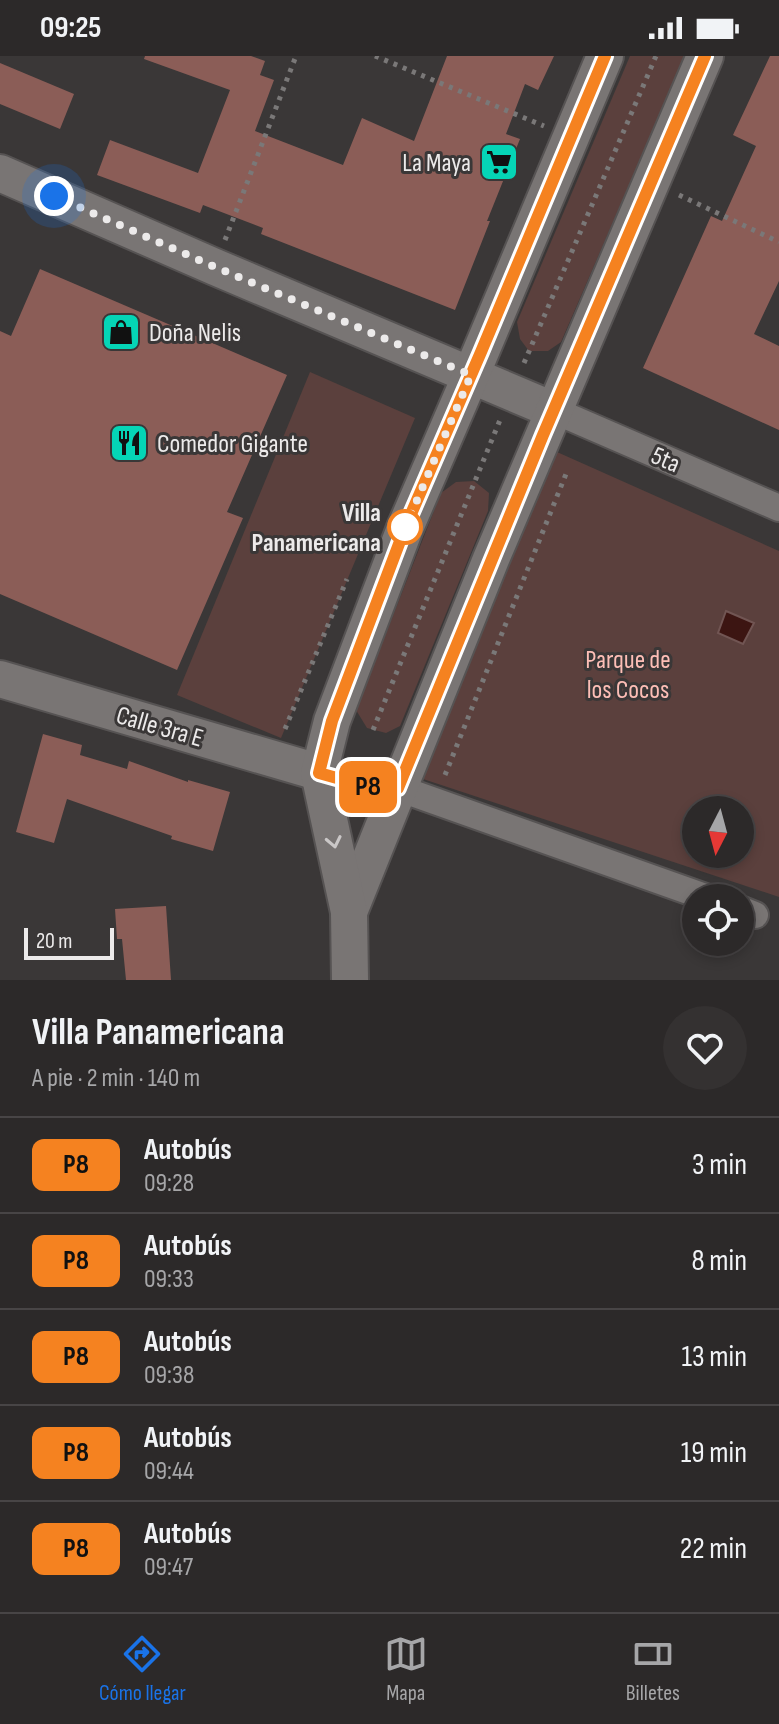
<!DOCTYPE html>
<html lang="es">
<meta charset="utf-8">
<style>
body{margin:0;font-family:"Sofia Sans Condensed",sans-serif;background:#343131;color:#f1f3f6;height:100vh;display:flex;flex-direction:column;font-size:30px;white-space:nowrap}
*{box-sizing:border-box;margin:0}
p{font-size:26px;color:#a6a6a8}
.icon{flex:none;width:44px;height:44px;fill:none;stroke:currentColor;stroke-width:2;stroke-linecap:round;stroke-linejoin:round}
.map{position:relative;height:924px;overflow:hidden}
.side{display:flex;flex-direction:column;background:#2c2929;flex:1}
.side>*{flex:none}
.badge{padding:0 16px;border-radius:12px;font-size:28px;line-height:52px}
.needle{width:52px;rotate:186deg}
.tools{position:absolute;left:682px;top:740px;display:grid;gap:16px}
.tools a{display:grid;place-items:center;width:72px;height:72px;border-radius:50%;background:#2c2929;box-shadow:0 4px 12px #0003,0 0 0 2px #484546;font-size:40px}
.scale{position:absolute;left:24px;bottom:20px;width:90px;box-sizing:border-box;padding-left:8px;border:4px solid #eceaea;border-top:0;font-size:22px;line-height:28px;white-space:nowrap;color:#eceaea;-webkit-text-stroke:6px #3a3737;paint-order:stroke}
.you{position:absolute;width:40px;height:40px;margin:-20px;border:6px solid #fff;border-radius:50%;background:#1a73e8;box-shadow:0 0 0 12px #1a73e833}
.map>.badge{position:absolute;translate:-50% -50%;box-shadow:0 0 0 4px #fff}
.round{display:grid;place-items:center;flex:none;width:84px;height:84px;border-radius:42px;background:#343131}
.head{display:flex;align-items:center;justify-content:space-between;height:136px;padding:0 32px}
h1{font-size:38px;font-weight:700;line-height:60px}
ul{padding:0;list-style:none}
li{display:flex;align-items:center;gap:24px;height:96px;padding:0 32px;border-top:2px solid #484546}
li div{flex:1}
li b{display:block;font-size:30px}
li em{font-style:normal}
li .badge{min-width:88px;font-weight:700;text-align:center}
.status{display:flex;justify-content:space-between;align-items:center;height:56px;padding:0 40px;background:#2c2929;direction:ltr}
.status svg{height:22px;fill:currentColor}
.dock{display:flex;justify-content:space-around;align-items:center;height:112px;border-top:2px solid #484546;background:#2c2929;font-size:22px;color:#a6a6a8}
.dock a{display:grid;justify-items:center;gap:4px}
.dock .current{color:#1a73e8}
.map>svg:first-child{display:block}
.green{fill:#5b403d;fill-rule:evenodd}
.water{fill:#3c1512;stroke:#715553;stroke-width:2}
.building{fill:#8b5d57}
.lines{fill:none;stroke-linecap:round;stroke-linejoin:round}
.street-casing{stroke:#565353;stroke-width:30}
.secondary-casing{stroke:#565353;stroke-width:40}
.path{stroke:#7a7878;stroke-width:5;stroke-dasharray:4 6;stroke-linecap:butt}
.street{stroke:#797574;stroke-width:26}
.secondary{stroke:#797574;stroke-width:36}
.oneway{stroke:#cac7c7}
.line-casing{stroke:#fff;stroke-width:18}
.line{stroke:#f58220;stroke-width:12}
.walk{stroke:#eceaea;stroke-width:8;stroke-dasharray:0 14.4}
.stop-dot{fill:#fff;stroke:#f58220;stroke-width:4}
.labels{text-anchor:middle;stroke-width:6;stroke-linejoin:round;paint-order:stroke}
.poi-label{font-size:26px;fill:#eceaea;stroke:#3a3737;text-anchor:start}
.street-label{font-size:26px;fill:#eceaea;stroke:#3a3737}
.stop-label{font-size:26px;font-weight:bold;fill:#eceaea;stroke:#3a3737;text-anchor:end}
.park-label{font-size:26px;fill:#fdbeb6;stroke:#3a3737}
</style>
<div class="status"><b>09:25</b><svg viewBox="0 0 49 12"><path d="M0 12V9h3v3zM5 12V6h3v6zM10 12V3h3v9zM15 12V0h3v12zM26 1h20v11H26zM47 4h2v5h-2z"/></svg></div>
<div class="map">
<svg width="779" height="924" viewBox="0 0 779 924">
<rect width="100%" height="100%" fill="#3a3737"/>
<g class="green">
<path d="M 630,0 L 685,0 L 561,286 L 548,295 L 529,295 L 520,283 L 517,266 Z"/>
<path d="M 310,316 L 415,362 L 281,682 L 177,639 Z"/>
<path d="M 557,396 L 779,495 L 779,841 L 420,722 ZM 696,754 L 740,754 L 740,798 L 696,798 Z"/>
<path d="M 474,425 L 489,437 L 488,455 L 400,670 L 386,677 L 367,672 L 356,654 L 441,437 L 456,426 Z"/>
</g>
<path class="water" d="M 726,555 L 754,567 L 743,588 L 718,577 Z"/>
<g class="building">
<path d="M 145,0 L 251,0 L 265,5 L 260,19 L 274,24 L 255,75 L 343,109 L 362,62 L 414,85 L 447,0 L 554,0 L 538,34 L 525,28 L 506,78 L 520,83 L 487,165 L 490,165 L 455,254 L 261,178 L 263,172 L 203,149 L 200,157 L 97,119 L 110,84 L 198,117 L 230,34 L 144,3 Z"/>
<path d="M 770,0 L 779,0 L 779,225 L 754,278 L 779,290 L 779,374 L 643,312 L 711,160 L 722,165 L 756,90 L 733,79 Z"/>
<path d="M 0,7 L 74,38 L 60,73 L 0,48 Z"/>
<path d="M 40,213 L 287,319 L 227,456 L 243,462 L 177,614 L 0,538 L 0,275 L 11,280 Z"/>
<path d="M 43,678 L 82,689 L 80,699 L 127,713 L 129,705 L 188,726 L 188,724 L 230,736 L 213,795 L 171,783 L 172,780 L 67,743 L 54,787 L 16,776 Z"/>
<path d="M 166,850 L 171,924 L 126,924 L 122,883 L 117,883 L 115,853 Z"/>
</g>
<g class="lines">
<defs>
<g id="street">
<path d="M 553,354 L 779,452"/>
<path d="M 398,732 L 708,842"/>
<path d="M 740,853 L 755,859"/>
</g>
<g id="secondary">
<path d="M 0,117 L 215,211 L 553,354"/>
<path d="M 0,623 L 369,731 L 398,732"/>
<path d="M 349,856 L 491,503 L 705,0"/>
<path d="M 350,924 L 349,856 L 319,717 L 332,665 L 405,472 L 471,319 L 605,0"/>
</g>
</defs>
<use href="#street" class="street-casing"/>
<use href="#secondary" class="secondary-casing"/>
<g class="path">
<path d="M 375,0 L 544,70"/>
<path d="M 679,139 L 779,186"/>
<path d="M 225,184 L 296,0"/>
<path d="M 524,307 L 656,0"/>
<path d="M 285,673 L 347,523"/>
<path d="M 373,674 L 500,364"/>
<path d="M 445,719 L 568,413"/>
</g>
<use href="#street" class="street"/>
<use href="#secondary" class="secondary"/>
</g>
<defs><path id="oneway-chevron" d="M-2-3.5L2.5 0L-2 3.5" fill="none" stroke-width="1.6" stroke-linecap="round" stroke-linejoin="round" transform="scale(2)"/></defs>
<use class="oneway" href="#oneway-chevron" transform="translate(334 786) rotate(78)"/>
<g class="lines">
<defs>
<path id="line" d="M 605,0 L 481,296 L 405,472 L 332,665 L 319,717 L 369,731 L 398,732 L 543,379 L 705,0"/>
</defs>
<use href="#line" class="line-casing"/>
<use href="#line" class="line"/>
<path class="walk" d="M 54,140 L 215,211 L 471,319 L 405,472 L 405,471"/>
</g>
<defs>
<symbol id="supermarket-square" viewBox="-11 -11 22 22"><rect x="-9" y="-9" width="18" height="18" rx="4" fill="#05d5b6" stroke="#3a3737"/><path d="M-6-5.5h2.5l.6 2H6L4.5 2H-2.5L-4.4-4H-6ZM-1.5 3.2a1.3 1.3 0 1 0 .1 0ZM3 3.2a1.3 1.3 0 1 0 .1 0Z" fill="#111"/></symbol>
<symbol id="shop-square" viewBox="-11 -11 22 22"><rect x="-9" y="-9" width="18" height="18" rx="4" fill="#05d5b6" stroke="#3a3737"/><path d="M-5-2.5h2.3a2.7 3.5 0 0 1 5.4 0H5L5.5 6h-11ZM-1.5-2.5h3a1.5 2.3 0 0 0-3 0Z" fill="#111"/></symbol>
<symbol id="restaurant-square" viewBox="-11 -11 22 22"><rect x="-9" y="-9" width="18" height="18" rx="4" fill="#05d5b6" stroke="#3a3737"/><path d="M-5-6h1v4h1v-4h1v4h1v-4h1v5L-1.5 .5V6h-2V.5L-5-1ZM5-6V6H3V1.5H1.5Q1.5-4 5-6Z" fill="#111"/></symbol>
</defs>
<g fill-rule="evenodd">
<use href="#supermarket-square" x="477" y="84" width="44" height="44"/>
<use href="#shop-square" x="99" y="254" width="44" height="44"/>
<use href="#restaurant-square" x="107" y="365" width="44" height="44"/>
</g>
<circle class="stop-dot" cx="405" cy="471" r="16"/>
<g class="labels">
<g class="poi-label">
<text x="471" y="115" text-anchor="end">La Maya</text>
<text x="149" y="285">Doña Nelis</text>
<text x="157" y="396">Comedor Gigante</text>
</g>
<g class="street-label">
<text transform="translate(666 403) rotate(23)" y="9">5ta</text>
<text transform="translate(160 670) rotate(16)" y="9">Calle 3ra E</text>
</g>
<g class="stop-label">
<text x="381" y="465">Villa<tspan x="381" dy="30">Panamericana</tspan></text>
</g>
<g class="park-label">
<text x="628" y="612">Parque de<tspan x="628" dy="30">los Cocos</tspan></text>
</g>
</g>
</svg>
<div class="tools">
<a><svg class="needle" viewBox="-14 -14 28 28"><path d="M0-13l5 13h-10z" fill="#e53935"/><path d="M0 13l5-13h-10z" fill="#a6a6a8"/></svg></a>
<a><svg class="icon" aria-label="locate" viewBox="0 0 24 24"><circle cx="12" cy="12" r="6"/><path d="M12 2v4M12 18v4M2 12h4M18 12h4"/></svg></a>
</div>
<div class="scale">20 m</div>
<div class="you" style="left:54px;top:140px"></div>
<b class="badge" style="left:368px;top:731px;background:#f58220;color:#111">P8</b>
</div>
<section class="side">
<div class="head"><div><h1>Villa Panamericana</h1><p>A pie · 2 min · 140 m</p></div><a class="round"><svg class="icon" aria-label="heart" viewBox="0 0 24 24"><path d="M12 20l-8-8c-3-5 5-10 8-4 3-6 11-1 8 4z"/></svg></a></div>
<ul>
<li><span class="badge" style="background:#f58220;color:#111">P8</span><div><b>Autobús</b><p>09:28</p></div><em>3 min</em></li>
<li><span class="badge" style="background:#f58220;color:#111">P8</span><div><b>Autobús</b><p>09:33</p></div><em>8 min</em></li>
<li><span class="badge" style="background:#f58220;color:#111">P8</span><div><b>Autobús</b><p>09:38</p></div><em>13 min</em></li>
<li><span class="badge" style="background:#f58220;color:#111">P8</span><div><b>Autobús</b><p>09:44</p></div><em>19 min</em></li>
<li><span class="badge" style="background:#f58220;color:#111">P8</span><div><b>Autobús</b><p>09:47</p></div><em>22 min</em></li>
</ul>
</section>
<nav class="dock">
<a class="current"><svg class="icon" aria-label="directions" viewBox="0 0 24 24"><path d="M12 3l9 9-9 9-9-9zM9 14v-3h6M13 9l2 2-2 2"/></svg>Cómo llegar</a>
<a><svg class="icon" aria-label="map" viewBox="0 0 24 24"><path d="M3 6l6-2 6 2 6-2v14l-6 2-6-2-6 2zM9 4v14M15 6v14"/></svg>Mapa</a>
<a><svg class="icon" aria-label="tickets" viewBox="0 0 24 24"><path d="M3 7h18v10H3zM15 7v10"/></svg>Billetes</a>
</nav>
